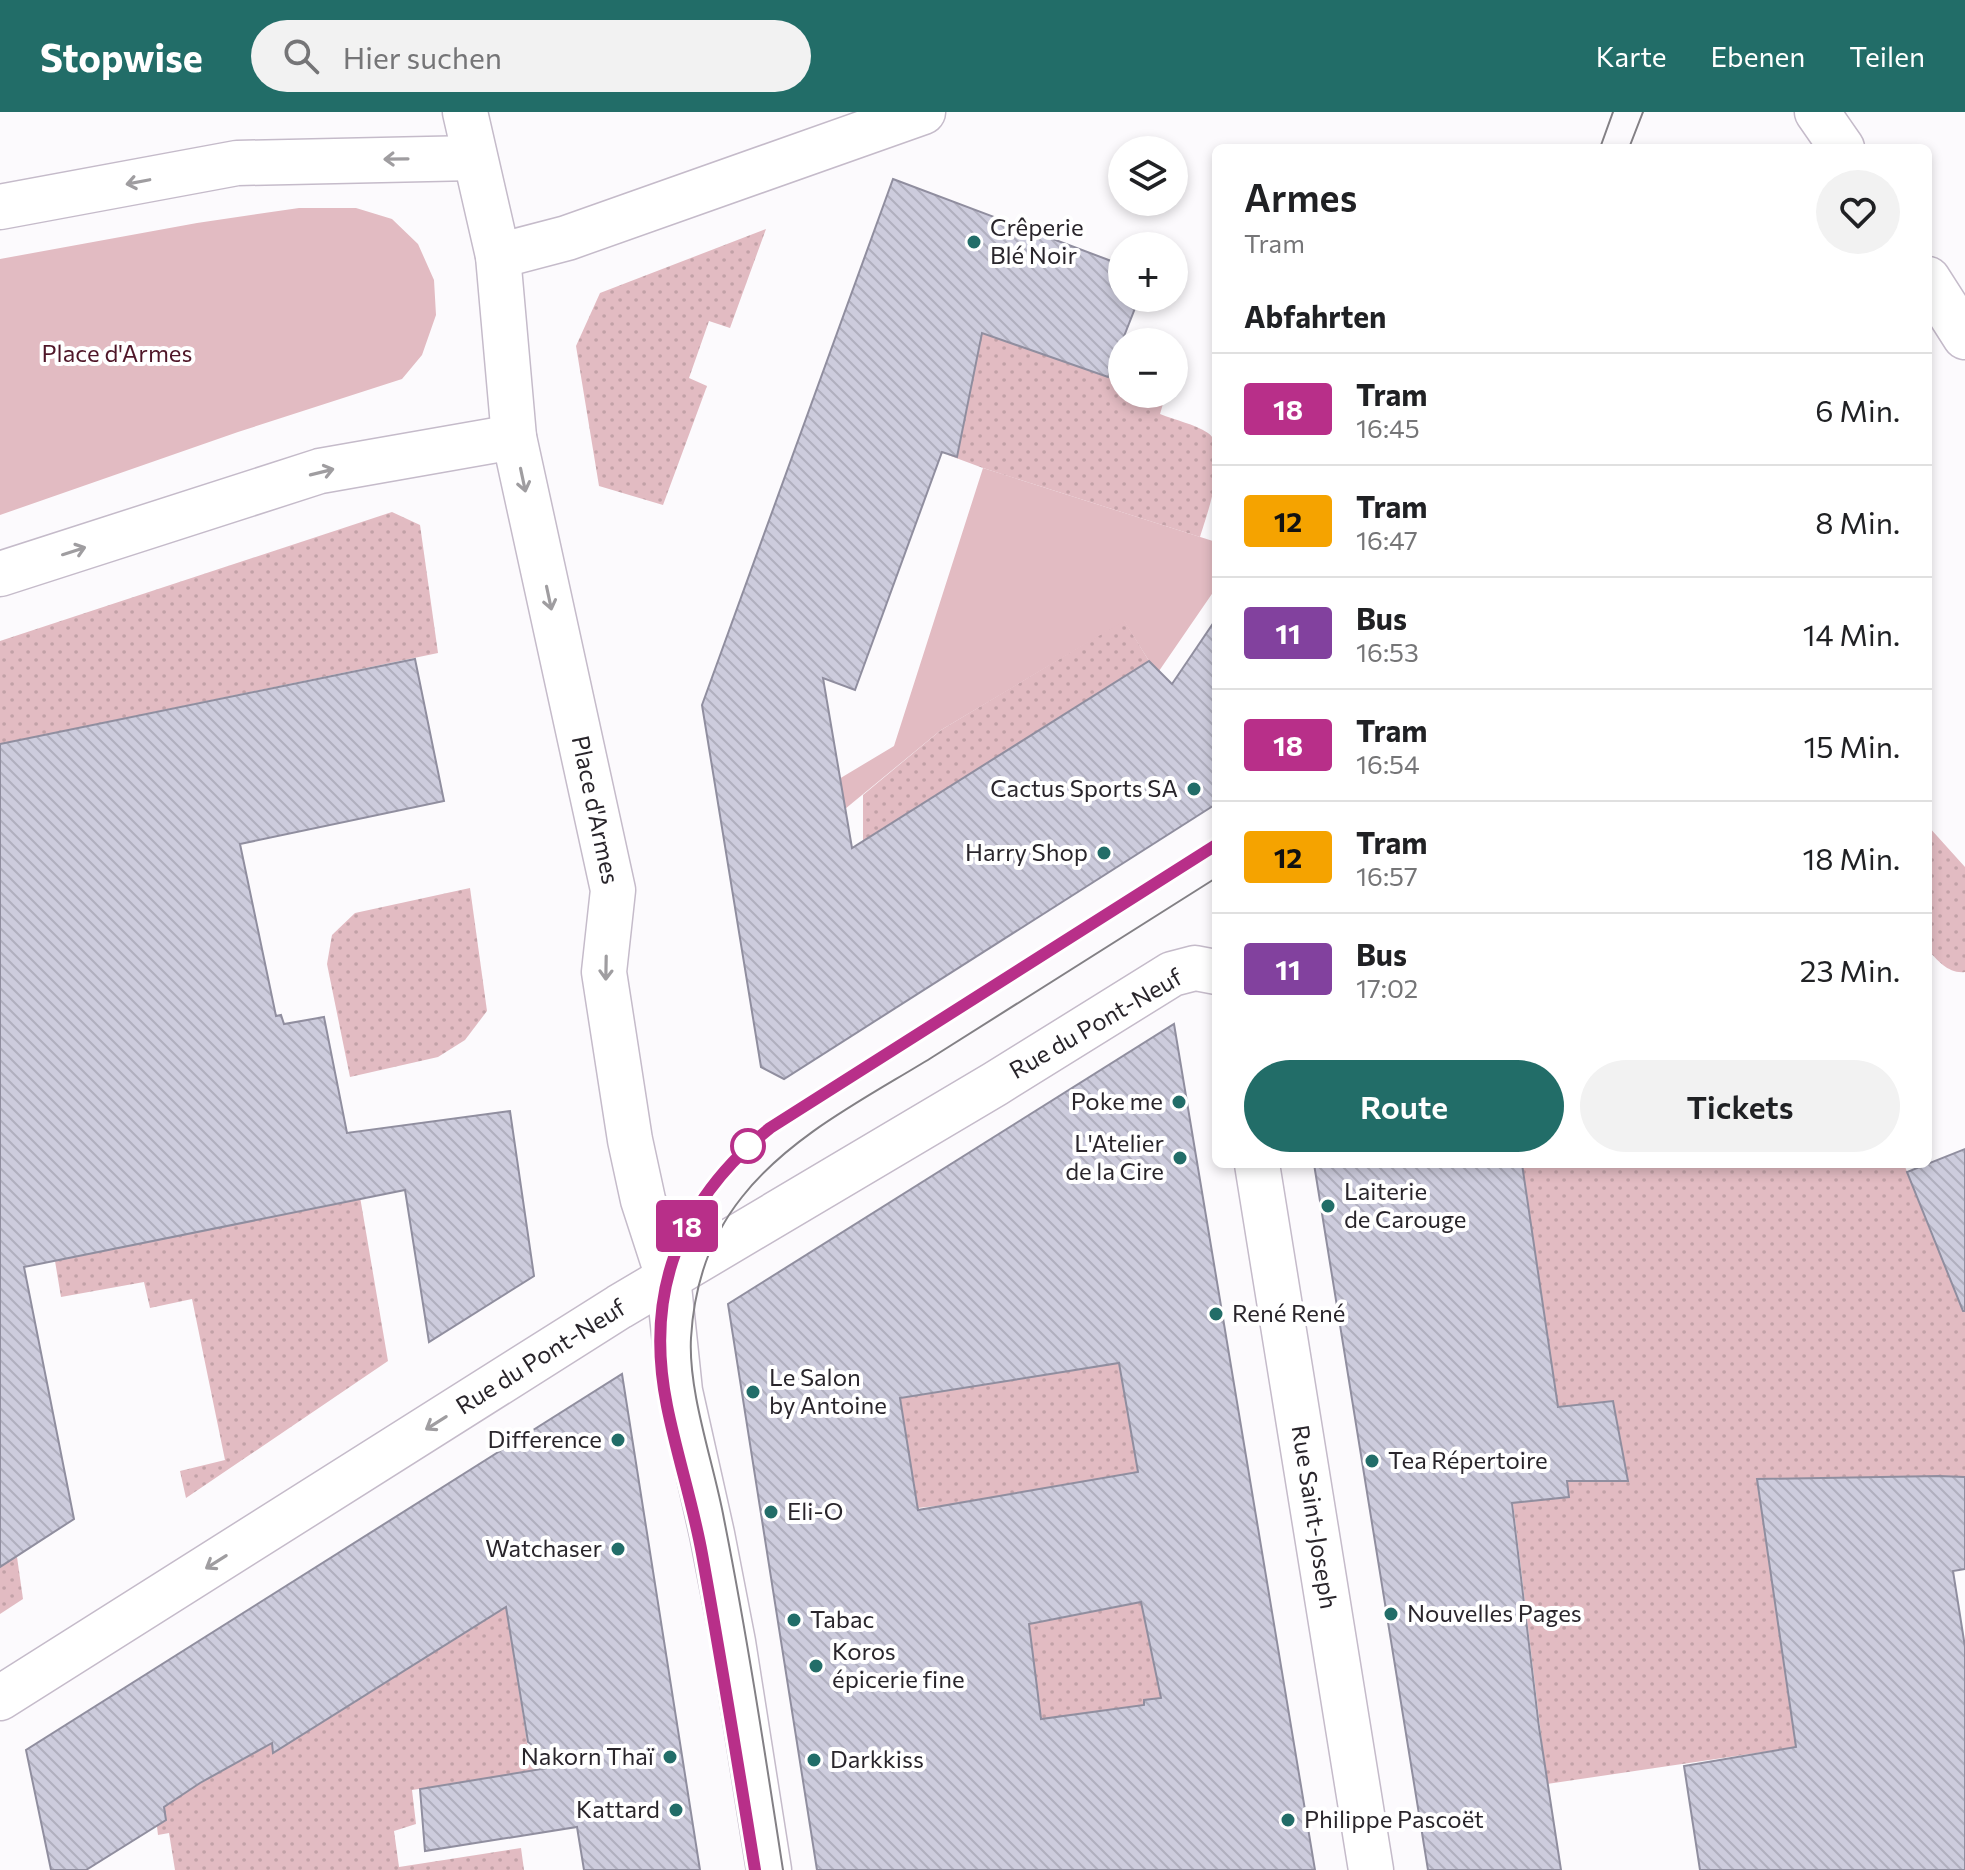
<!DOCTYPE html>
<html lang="de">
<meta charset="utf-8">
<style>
body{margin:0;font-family:Commissioner,sans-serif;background:#f2f2f2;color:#202124;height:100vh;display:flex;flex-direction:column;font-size:30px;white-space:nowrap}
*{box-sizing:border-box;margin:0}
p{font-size:26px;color:#757577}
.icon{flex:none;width:44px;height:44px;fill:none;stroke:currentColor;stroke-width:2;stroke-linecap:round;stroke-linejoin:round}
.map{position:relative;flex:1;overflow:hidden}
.panel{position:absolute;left:1212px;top:32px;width:720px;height:1024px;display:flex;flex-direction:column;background:#fff;border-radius:12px;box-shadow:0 4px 12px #0003}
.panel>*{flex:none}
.badge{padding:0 16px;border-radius:6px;font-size:28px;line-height:52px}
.tools{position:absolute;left:1108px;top:24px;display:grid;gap:16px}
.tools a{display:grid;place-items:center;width:80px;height:80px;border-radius:50%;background:#fff;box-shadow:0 4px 12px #0003;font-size:40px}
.map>.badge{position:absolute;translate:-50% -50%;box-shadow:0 0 0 4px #fff}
h2{padding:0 32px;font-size:30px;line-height:72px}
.round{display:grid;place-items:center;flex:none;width:84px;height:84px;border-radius:42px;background:#f2f2f2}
.head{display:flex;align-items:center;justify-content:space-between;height:136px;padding:0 32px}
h1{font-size:38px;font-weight:600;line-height:60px}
.action{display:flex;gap:16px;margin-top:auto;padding:16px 32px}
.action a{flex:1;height:92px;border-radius:48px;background:#226d68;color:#fff;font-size:32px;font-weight:600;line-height:92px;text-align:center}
.action a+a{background:#f2f2f2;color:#202124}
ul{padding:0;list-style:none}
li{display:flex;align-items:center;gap:24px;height:112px;padding:0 32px;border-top:2px solid #e0e0e0}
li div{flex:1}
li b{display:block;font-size:30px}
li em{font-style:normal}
li .badge{min-width:88px;font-weight:700;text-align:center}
header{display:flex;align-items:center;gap:48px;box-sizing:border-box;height:112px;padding:0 40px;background:#226d68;color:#fff}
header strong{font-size:38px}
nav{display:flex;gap:44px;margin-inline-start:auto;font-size:28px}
.search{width:560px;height:72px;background:#f2f2f2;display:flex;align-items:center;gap:20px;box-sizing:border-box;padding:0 28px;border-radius:44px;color:#757577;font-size:30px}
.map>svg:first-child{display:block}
.grass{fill:url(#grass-dots)}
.park{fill:#e2bbc2}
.building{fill:url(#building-back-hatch);stroke:#908e9f;stroke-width:2;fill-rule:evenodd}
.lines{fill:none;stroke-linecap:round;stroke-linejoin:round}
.minor-casing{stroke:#c5bbca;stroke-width:47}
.minor{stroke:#fff;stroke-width:44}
.tram{stroke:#838085;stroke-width:2}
.oneway{stroke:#9f9da0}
.line-casing{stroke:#fff;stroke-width:18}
.line{stroke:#b82f89;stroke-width:12}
.poi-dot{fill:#226d68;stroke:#fff;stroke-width:3}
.stop-dot{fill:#fff;stroke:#b82f89;stroke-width:4}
.labels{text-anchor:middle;stroke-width:8;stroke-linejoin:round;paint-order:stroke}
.poi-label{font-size:24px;fill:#29252b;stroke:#fff;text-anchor:start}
.park-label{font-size:24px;fill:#4f1628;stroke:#fff}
.street-label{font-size:24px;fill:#29252b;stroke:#fff}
</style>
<header>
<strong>Stopwise</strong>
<div class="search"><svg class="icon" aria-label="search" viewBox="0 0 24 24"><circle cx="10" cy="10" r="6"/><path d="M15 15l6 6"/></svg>Hier suchen</div>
<nav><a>Karte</a><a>Ebenen</a><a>Teilen</a></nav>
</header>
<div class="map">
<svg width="1965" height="1758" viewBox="0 0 1965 1758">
<defs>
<pattern id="grass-dots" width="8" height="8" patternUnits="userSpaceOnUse" patternTransform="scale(2)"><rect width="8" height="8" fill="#e2bbc2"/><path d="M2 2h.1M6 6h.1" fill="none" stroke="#c2a1a7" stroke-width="1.8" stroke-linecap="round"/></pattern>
<pattern id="building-back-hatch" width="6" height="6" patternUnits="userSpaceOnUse" patternTransform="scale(2)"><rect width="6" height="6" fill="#cdccdd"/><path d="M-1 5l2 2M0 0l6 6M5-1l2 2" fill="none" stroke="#b0afbe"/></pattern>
</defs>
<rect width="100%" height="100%" fill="#fcfafd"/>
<g class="grass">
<path d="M 766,117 L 730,216 L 709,209 L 689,266 L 707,274 L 663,393 L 599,374 L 576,234 L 600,181 Z"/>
<path d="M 984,209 L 1051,245 L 1122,270 L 1122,282 L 1157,282 L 1165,285 L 1160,302 C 1175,308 1194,312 1208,321 C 1231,337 1207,402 1200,425 L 983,356 L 948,343 L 968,290 Z"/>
<path d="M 392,400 L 420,413 L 438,541 L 0,632 L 0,529 Z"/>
<path d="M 1124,508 L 1149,549 L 863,730 L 863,683 L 941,618 Z"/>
<path d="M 1928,714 L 1965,755 L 1965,860 C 1949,862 1938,849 1928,838 Z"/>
<path d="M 470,776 L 487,899 L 465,928 L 438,945 L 350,965 L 327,852 L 332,823 L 355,801 Z"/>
<path d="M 1522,1052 L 1904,1052 L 1932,1124 L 1965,1111 L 1965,1365 L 1757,1367 L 1796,1635 L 1547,1672 L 1513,1391 L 1567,1369 L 1628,1369 L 1613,1290 L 1557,1295 Z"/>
<path d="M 359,1079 L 388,1249 L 186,1386 L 180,1359 L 225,1348 L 192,1187 L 150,1196 L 144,1170 L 61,1185 L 55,1149 L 321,1095 Z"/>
<path d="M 837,1231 L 1119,1249 L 1168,1527 L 1149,1532 L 1161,1586 L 1144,1589 L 1156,1668 L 1041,1607 L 1039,1585 L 971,1390 L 918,1396 L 914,1370 Z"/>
<path d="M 543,1406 L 511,1527 L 528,1636 L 558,1632 L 562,1655 L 412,1678 L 416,1712 L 394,1719 L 399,1755 L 521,1736 L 524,1758 L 175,1758 L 169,1721 L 158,1723 L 156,1707 L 161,1693 L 200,1671 L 332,1586 Z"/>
<path d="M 16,1438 L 23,1487 L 0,1502 L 0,1442 Z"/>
</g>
<g class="park">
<path d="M 299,96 L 356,96 L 392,107 L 418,132 L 434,168 L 436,203 L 422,243 L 402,267 L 238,320 L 0,403 L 0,147 L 197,111 Z"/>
<path d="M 983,356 L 1216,430 L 1216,476 L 1159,559 L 1149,549 L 1124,509 L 941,618 L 845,697 L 839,667 L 894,634 Z"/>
</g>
<g class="building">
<path d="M 893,67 L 1122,153 L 1122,186 L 1139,186 L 1108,265 L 982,221 L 957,345 L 942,340 L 855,578 L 823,566 L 852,736 L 1149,549 L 1172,572 L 1216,507 L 1216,692 L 784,967 L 761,955 L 702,593 Z"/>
<path d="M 415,547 L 444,689 L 240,732 L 276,904 L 281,903 L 284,912 L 324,905 L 347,1021 L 510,999 L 534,1164 L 429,1230 L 405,1078 L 24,1155 L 74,1407 L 0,1455 L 0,632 Z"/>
<path d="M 1174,912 L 1315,1758 L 817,1758 L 728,1192 ZM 1119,1251 L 1138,1360 L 918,1398 L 900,1286 ZM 1141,1490 L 1161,1586 L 1144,1588 L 1144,1593 L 1041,1607 L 1029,1512 Z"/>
<path d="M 1965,1037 L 1965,1199 L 1963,1199 L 1907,1060 Z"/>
<path d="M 1314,1052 L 1522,1052 L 1558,1295 L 1613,1289 L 1628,1369 L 1567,1369 L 1569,1385 L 1512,1391 L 1539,1615 L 1561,1758 L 1428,1758 Z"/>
<path d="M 622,1262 L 700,1758 L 584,1758 L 577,1715 L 425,1739 L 420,1677 L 560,1654 L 528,1630 L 506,1495 L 273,1641 L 272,1631 L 200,1671 L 164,1695 L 166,1708 L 86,1758 L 51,1758 L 26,1638 Z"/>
<path d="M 1939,1364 L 1965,1365 L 1965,1457 L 1953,1459 L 1965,1535 L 1965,1758 L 1700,1758 L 1684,1654 L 1796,1635 L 1757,1367 Z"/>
</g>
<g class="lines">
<defs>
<g id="minor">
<path d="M 465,0 L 498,144 L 514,325 L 613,778 L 604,860 L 630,1028 L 643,1088 L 668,1165 L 680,1279 L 712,1422 L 733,1530 L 769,1758"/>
<path d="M 1817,0 L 1842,36"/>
<path d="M 0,95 L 237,51 L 474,46"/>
<path d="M 498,144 L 567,126 L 923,0"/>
<path d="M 1928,167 L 1965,225"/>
<path d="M 0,462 L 320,359 L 514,325"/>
<path d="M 1257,1052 L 1371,1758"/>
<path d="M 0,1586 L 619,1195 L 995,972 L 1172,862 L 1195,856 L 1216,860"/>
</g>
</defs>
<use href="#minor" class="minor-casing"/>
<use href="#minor" class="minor"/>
<g class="tram">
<path d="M 1600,36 L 1613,0"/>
<path d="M 1629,36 L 1643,0"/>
<path d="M 755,1758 C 738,1654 722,1551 703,1447 C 694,1396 677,1346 667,1294 C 644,1179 679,1089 770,1016 L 1216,733"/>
<path d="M 783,1758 C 765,1641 747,1523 724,1407 C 714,1352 688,1281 691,1226 C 694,1174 710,1125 742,1085 C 790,1024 866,986 931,946 C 1026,886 1121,826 1216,766"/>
</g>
</g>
<defs><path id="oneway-shaft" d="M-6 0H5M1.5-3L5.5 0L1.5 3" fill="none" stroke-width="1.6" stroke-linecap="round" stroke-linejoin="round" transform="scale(2)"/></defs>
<g class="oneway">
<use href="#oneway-shaft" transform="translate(396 47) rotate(179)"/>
<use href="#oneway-shaft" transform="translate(138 70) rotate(169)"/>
<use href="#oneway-shaft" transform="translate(322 360) rotate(-14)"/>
<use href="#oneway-shaft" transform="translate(523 368) rotate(78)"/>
<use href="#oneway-shaft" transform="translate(74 439) rotate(-18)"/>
<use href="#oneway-shaft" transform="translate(549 486) rotate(78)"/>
<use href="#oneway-shaft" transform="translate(606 856) rotate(91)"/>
<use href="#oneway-shaft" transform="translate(436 1311) rotate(148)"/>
<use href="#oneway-shaft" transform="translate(216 1450) rotate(148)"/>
</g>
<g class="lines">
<defs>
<path id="line" d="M 755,1758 C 738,1652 721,1547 702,1442 C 693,1392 677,1344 667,1294 C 644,1180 679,1089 770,1016 L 1216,733"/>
</defs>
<use href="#line" class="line-casing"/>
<use href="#line" class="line"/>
</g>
<g class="poi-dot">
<circle cx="974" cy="130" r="8"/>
<circle cx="1194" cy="677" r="8"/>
<circle cx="1104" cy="741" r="8"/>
<circle cx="1179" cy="990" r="8"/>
<circle cx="1180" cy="1046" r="8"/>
<circle cx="1328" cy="1094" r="8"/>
<circle cx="1216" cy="1202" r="8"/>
<circle cx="753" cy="1280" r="8"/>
<circle cx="618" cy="1328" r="8"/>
<circle cx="1372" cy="1349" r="8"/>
<circle cx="771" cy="1400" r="8"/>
<circle cx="618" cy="1437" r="8"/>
<circle cx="1391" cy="1502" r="8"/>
<circle cx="794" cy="1508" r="8"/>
<circle cx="816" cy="1554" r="8"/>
<circle cx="670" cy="1645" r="8"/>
<circle cx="814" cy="1648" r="8"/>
<circle cx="676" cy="1698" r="8"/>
<circle cx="1288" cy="1708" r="8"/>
</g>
<circle class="stop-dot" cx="748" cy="1034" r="16"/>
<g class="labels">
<g class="poi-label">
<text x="990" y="124">Crêperie<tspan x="990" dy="28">Blé Noir</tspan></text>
<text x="1178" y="685" text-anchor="end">Cactus Sports SA</text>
<text x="1088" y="749" text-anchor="end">Harry Shop</text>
<text x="1163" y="998" text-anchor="end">Poke me</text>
<text x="1164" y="1040" text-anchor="end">L'Atelier<tspan x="1164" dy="28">de la Cire</tspan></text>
<text x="1344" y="1088">Laiterie<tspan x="1344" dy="28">de Carouge</tspan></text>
<text x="1232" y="1210">René René</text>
<text x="769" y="1274">Le Salon<tspan x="769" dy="28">by Antoine</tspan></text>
<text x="602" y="1336" text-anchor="end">Difference</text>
<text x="1388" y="1357">Tea Répertoire</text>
<text x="787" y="1408">Eli-O</text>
<text x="602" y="1445" text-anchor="end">Watchaser</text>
<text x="1407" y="1510">Nouvelles Pages</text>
<text x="810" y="1516">Tabac</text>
<text x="832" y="1548">Koros<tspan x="832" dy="28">épicerie fine</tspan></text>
<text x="654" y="1653" text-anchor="end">Nakorn Thaï</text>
<text x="830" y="1656">Darkkiss</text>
<text x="660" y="1706" text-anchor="end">Kattard</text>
<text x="1304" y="1716">Philippe Pascoët</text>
</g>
<g class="park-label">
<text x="117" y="250">Place d'Armes</text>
</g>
<g class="street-label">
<text transform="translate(595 698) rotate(78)" y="8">Place d'Armes</text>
<text transform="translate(1096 912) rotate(-30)" y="8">Rue du Pont-Neuf</text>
<text transform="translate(541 1245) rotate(-32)" y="8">Rue du Pont-Neuf</text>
<text transform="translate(1314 1405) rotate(81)" y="8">Rue Saint-Joseph</text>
</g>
</g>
</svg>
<div class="tools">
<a><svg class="icon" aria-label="layers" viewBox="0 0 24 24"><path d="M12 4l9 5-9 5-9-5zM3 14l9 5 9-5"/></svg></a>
<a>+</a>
<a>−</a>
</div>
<b class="badge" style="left:687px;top:1114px;background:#b82f89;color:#fff">18</b>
<section class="panel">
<div class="head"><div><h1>Armes</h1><p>Tram</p></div><a class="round"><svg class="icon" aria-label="heart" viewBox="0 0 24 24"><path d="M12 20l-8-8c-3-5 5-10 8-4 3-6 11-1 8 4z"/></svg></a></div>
<h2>Abfahrten</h2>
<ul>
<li><span class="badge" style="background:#b82f89;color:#fff">18</span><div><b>Tram</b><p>16:45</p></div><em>6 Min.</em></li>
<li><span class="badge" style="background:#f5a300;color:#111">12</span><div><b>Tram</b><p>16:47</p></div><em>8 Min.</em></li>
<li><span class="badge" style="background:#82419e;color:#fff">11</span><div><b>Bus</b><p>16:53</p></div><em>14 Min.</em></li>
<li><span class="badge" style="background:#b82f89;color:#fff">18</span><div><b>Tram</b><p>16:54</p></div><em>15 Min.</em></li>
<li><span class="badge" style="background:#f5a300;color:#111">12</span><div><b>Tram</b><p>16:57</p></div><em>18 Min.</em></li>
<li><span class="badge" style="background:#82419e;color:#fff">11</span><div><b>Bus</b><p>17:02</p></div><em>23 Min.</em></li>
</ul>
<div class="action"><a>Route</a><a>Tickets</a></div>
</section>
</div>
